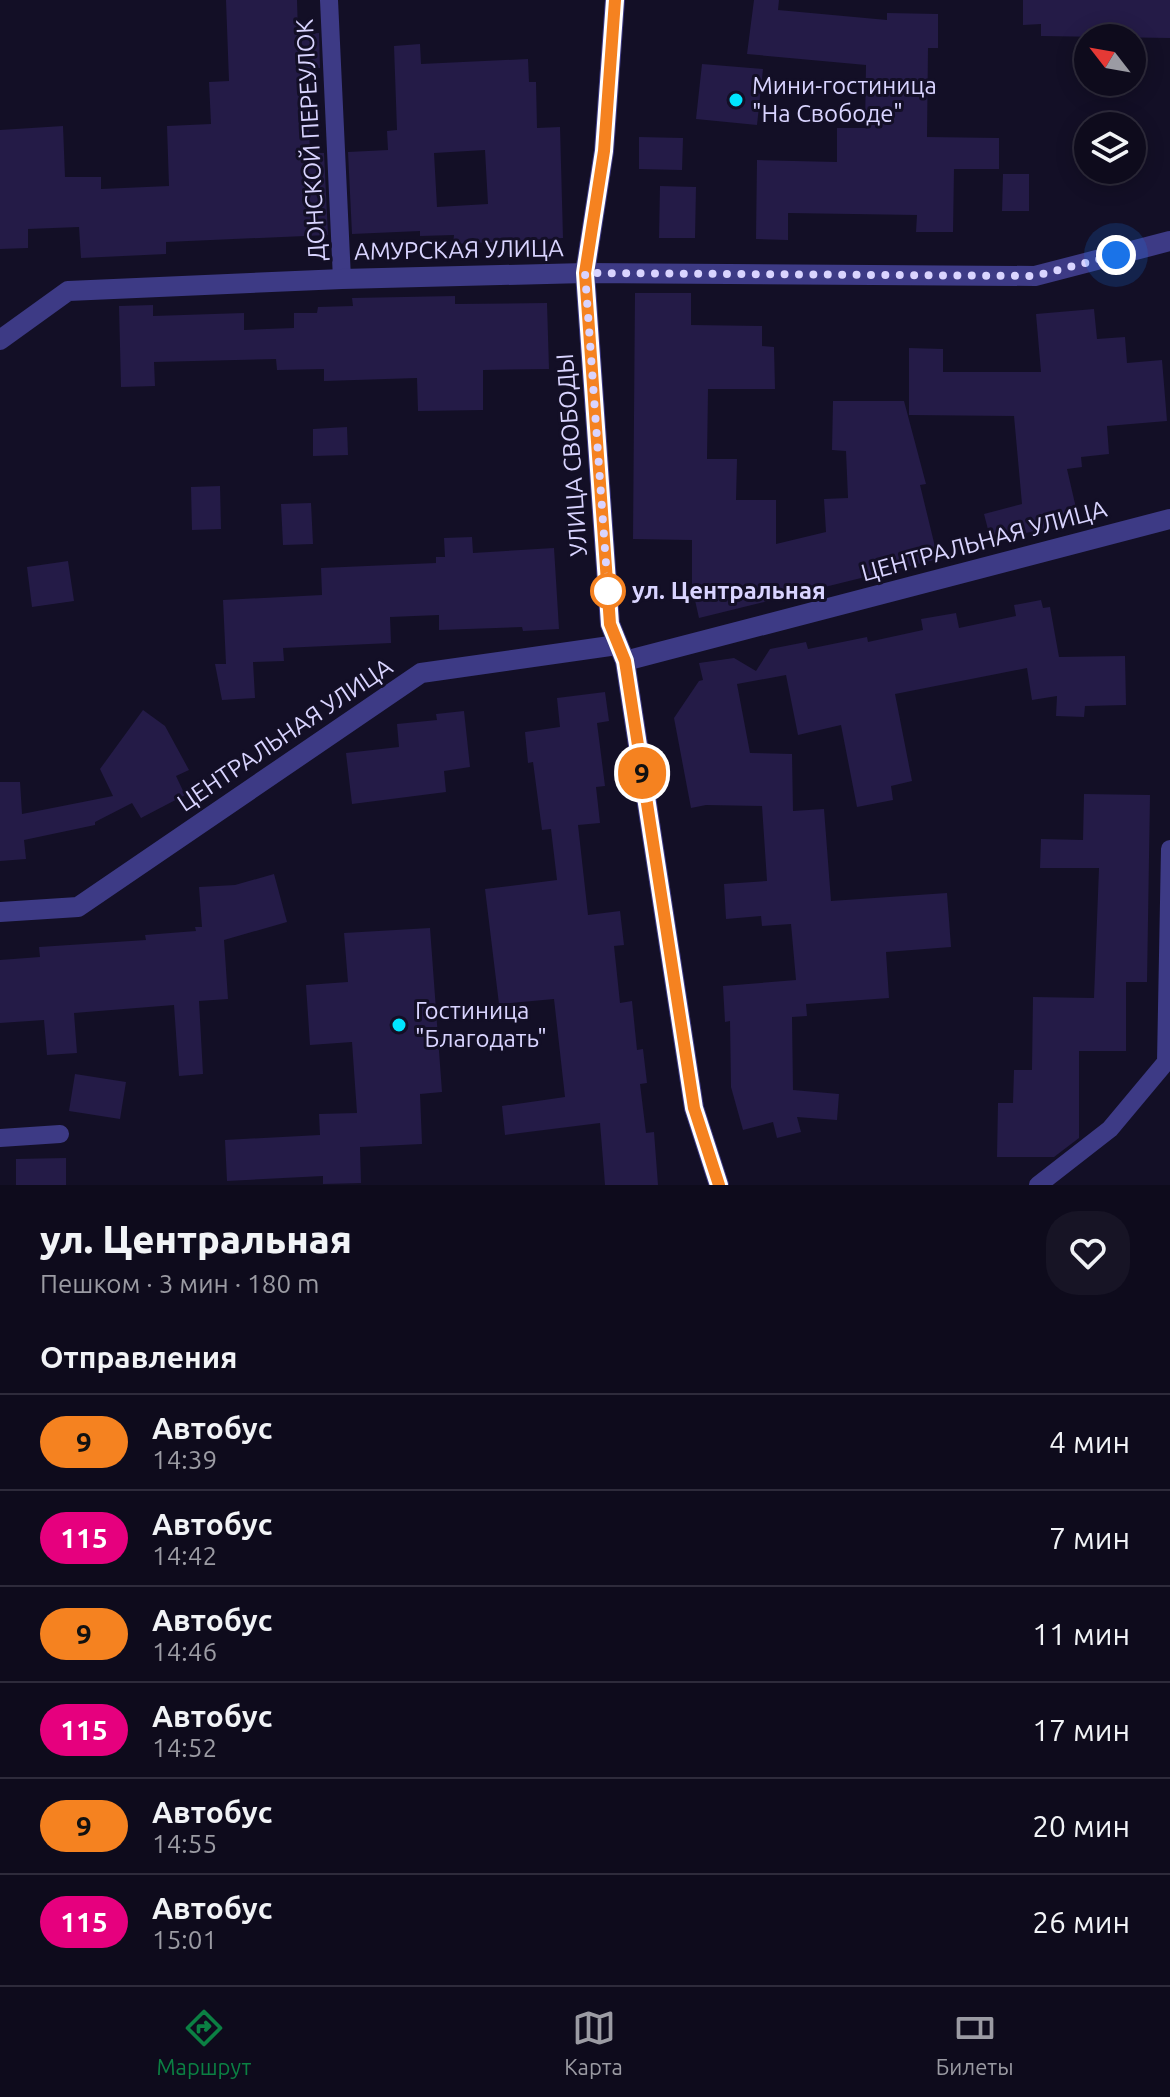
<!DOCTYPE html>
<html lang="ru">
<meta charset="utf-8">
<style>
body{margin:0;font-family:Ubuntu,sans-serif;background:#171425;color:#f1f3f6;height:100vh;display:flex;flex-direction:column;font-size:30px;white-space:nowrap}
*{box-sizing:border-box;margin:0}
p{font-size:26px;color:#9b9ba3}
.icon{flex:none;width:44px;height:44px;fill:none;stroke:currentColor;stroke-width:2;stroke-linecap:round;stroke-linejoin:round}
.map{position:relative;height:1185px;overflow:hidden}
.side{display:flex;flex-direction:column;background:#0e0b1c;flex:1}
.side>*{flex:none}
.badge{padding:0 16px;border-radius:26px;font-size:28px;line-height:52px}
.needle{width:52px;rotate:301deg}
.controls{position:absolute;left:1074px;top:24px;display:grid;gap:16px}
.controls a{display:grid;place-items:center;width:72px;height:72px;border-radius:50%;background:#0e0b1c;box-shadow:0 4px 20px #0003,0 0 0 2px #2e2b3b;font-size:40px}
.you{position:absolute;width:40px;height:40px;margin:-20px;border:6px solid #fff;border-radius:50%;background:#1a73e8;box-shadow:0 0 0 12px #1a73e833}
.map>.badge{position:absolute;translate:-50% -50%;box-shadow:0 0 0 4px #fff}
h2{padding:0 40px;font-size:30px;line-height:72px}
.round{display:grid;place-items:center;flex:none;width:84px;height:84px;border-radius:32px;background:#171425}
.head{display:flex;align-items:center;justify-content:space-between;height:136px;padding:0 40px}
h1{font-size:38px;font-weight:800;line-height:60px}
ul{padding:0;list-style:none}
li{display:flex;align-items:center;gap:24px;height:96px;padding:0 40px;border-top:2px solid #2e2b3b}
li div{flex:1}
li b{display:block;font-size:30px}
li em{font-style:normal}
li .badge{min-width:88px;font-weight:700;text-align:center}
.menu{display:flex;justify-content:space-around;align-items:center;height:112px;border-top:2px solid #2e2b3b;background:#0e0b1c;font-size:22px;color:#9b9ba3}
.menu a{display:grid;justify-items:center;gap:4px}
.menu .current{color:#0b8043}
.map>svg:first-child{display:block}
.building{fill:#241b47;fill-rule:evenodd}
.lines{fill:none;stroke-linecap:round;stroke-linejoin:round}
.service{stroke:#3d3a85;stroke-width:18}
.minor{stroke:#3d3a85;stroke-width:20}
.line-casing{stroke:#fff;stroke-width:18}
.line{stroke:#f58220;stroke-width:12}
.walk{stroke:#d9d4ff;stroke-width:8;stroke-dasharray:0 14.4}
.poi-dot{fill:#00e5ff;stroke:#130f26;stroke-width:3}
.stop-dot{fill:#fff;stroke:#f58220;stroke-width:4}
.labels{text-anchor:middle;stroke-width:6;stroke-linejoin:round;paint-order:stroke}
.poi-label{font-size:24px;fill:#d9d4ff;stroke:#130f26;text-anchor:start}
.street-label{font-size:24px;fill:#d9d4ff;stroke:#130f26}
.stop-label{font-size:24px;font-weight:bold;fill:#d9d4ff;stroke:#130f26;text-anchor:start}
</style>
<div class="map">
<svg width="1170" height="1185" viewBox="0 0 1170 1185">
<rect width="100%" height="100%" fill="#130f26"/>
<g class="building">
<path d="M 226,0 L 297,0 L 298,34 L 319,33 L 320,68 L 307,69 L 310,153 L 324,153 L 328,235 L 166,242 L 166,254 L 81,258 L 79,227 L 28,229 L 28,248 L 0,249 L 0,130 L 63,126 L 65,177 L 101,177 L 101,189 L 169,186 L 167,126 L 211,124 L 209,82 L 229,81 Z"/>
<path d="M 754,0 L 779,0 L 778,10 L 887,20 L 887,13 L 938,14 L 938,48 L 928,48 L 927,137 L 999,138 L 999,169 L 954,169 L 953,232 L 916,232 L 917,215 L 788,213 L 788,240 L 756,239 L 757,160 L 837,162 L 837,128 L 865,128 L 866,65 L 747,54 Z"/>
<path d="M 1023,0 L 1170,0 L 1170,38 L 1041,36 L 1041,24 L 1023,25 Z"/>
<path d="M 420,44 L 421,64 L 528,59 L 529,82 L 536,82 L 537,128 L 560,127 L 563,238 L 453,244 L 454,235 L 420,236 L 420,231 L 352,234 L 348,152 L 388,150 L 387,131 L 397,130 L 394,46 ZM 485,150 L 488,204 L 437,207 L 434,153 Z"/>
<path d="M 702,64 L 763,69 L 757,125 L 696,119 Z"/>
<path d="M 639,137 L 683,138 L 682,170 L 639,169 Z"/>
<path d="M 1003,174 L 1029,174 L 1029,211 L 1002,211 Z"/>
<path d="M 660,186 L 696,187 L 695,238 L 659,238 Z"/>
<path d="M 635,293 L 691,293 L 691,325 L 762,326 L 762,346 L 774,347 L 775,389 L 708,389 L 707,459 L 737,459 L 736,500 L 776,500 L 776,544 L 826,532 L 824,499 L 848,498 L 846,451 L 832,450 L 833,401 L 904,401 L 926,484 L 920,485 L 938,559 L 699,618 L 692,587 L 692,540 L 633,539 Z"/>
<path d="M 455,296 L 455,304 L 547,303 L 549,369 L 483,370 L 483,410 L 418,411 L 417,378 L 324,381 L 324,369 L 277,370 L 276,359 L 154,362 L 155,386 L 121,387 L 119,306 L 153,305 L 153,316 L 244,313 L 244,330 L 294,328 L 294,313 L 317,313 L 318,307 L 353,306 L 352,298 Z"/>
<path d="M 1094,309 L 1097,339 L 1125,337 L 1127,363 L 1162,360 L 1167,421 L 1107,426 L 1109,454 L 1081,457 L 1082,467 L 1067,469 L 1079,521 L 991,541 L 984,514 L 1022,504 L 1014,416 L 909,415 L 909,348 L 943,349 L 943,372 L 1041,372 L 1036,314 Z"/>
<path d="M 347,427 L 348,455 L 313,456 L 313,429 Z"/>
<path d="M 220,486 L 221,529 L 192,530 L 191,487 Z"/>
<path d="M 311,503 L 313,544 L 283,545 L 281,504 Z"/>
<path d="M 472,537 L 473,553 L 554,548 L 559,629 L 523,631 L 522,627 L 439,630 L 439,615 L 390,617 L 391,643 L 283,648 L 284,661 L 253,662 L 255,698 L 222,700 L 215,664 L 226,664 L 223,600 L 322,595 L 321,568 L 436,563 L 436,557 L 445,557 L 444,538 Z"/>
<path d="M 68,561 L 74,601 L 32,607 L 27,567 Z"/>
<path d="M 1041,600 L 1043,608 L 1050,607 L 1059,657 L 1125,656 L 1126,705 L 1085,706 L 1084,717 L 1056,716 L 1057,696 L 1032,700 L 1027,668 L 895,694 L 912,781 L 891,786 L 893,800 L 857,807 L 841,725 L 798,735 L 786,675 L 737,684 L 750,753 L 792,754 L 793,811 L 824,809 L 831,901 L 947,893 L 951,947 L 886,952 L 889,998 L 806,1004 L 807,1016 L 792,1017 L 793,1090 L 839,1094 L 837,1120 L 797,1117 L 801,1132 L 777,1138 L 773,1122 L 743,1130 L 731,1087 L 730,1021 L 725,1022 L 723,986 L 796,980 L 791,924 L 762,926 L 761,916 L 726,919 L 724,884 L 767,881 L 762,806 L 706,805 L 691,808 L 674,718 L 699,681 L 703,680 L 699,663 L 734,658 L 756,671 L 770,649 L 806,642 L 808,649 L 867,637 L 868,642 L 923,630 L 921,619 L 956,613 L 959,628 L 1016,616 L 1014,605 Z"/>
<path d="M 605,692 L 609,721 L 597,723 L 605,786 L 596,787 L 600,823 L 578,825 L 588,915 L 620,911 L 624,945 L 614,946 L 620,1003 L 632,1001 L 637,1050 L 643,1049 L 647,1083 L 640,1084 L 646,1133 L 654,1132 L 658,1185 L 605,1185 L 600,1123 L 505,1135 L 502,1106 L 565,1097 L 554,999 L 499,1004 L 485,889 L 557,880 L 551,829 L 542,830 L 533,762 L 528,763 L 525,732 L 560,727 L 557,698 Z"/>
<path d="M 143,710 L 165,726 L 189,770 L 176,776 L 185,795 L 141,818 L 132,803 L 95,822 L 95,825 L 24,840 L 26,859 L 0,861 L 0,782 L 20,782 L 22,814 L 113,796 L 100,769 Z"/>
<path d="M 464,711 L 470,767 L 444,771 L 446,792 L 352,804 L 346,753 L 399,747 L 397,724 L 437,720 L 436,714 Z"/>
<path d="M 1084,794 L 1150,795 L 1147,982 L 1126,982 L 1126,1051 L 1079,1051 L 1079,1138 L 1054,1157 L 997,1157 L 998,1103 L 1013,1103 L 1014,1070 L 1032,1070 L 1033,997 L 1094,998 L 1099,868 L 1040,868 L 1041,839 L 1083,840 Z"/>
<path d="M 274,874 L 287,922 L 224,940 L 228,999 L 199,1001 L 203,1074 L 179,1076 L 174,1005 L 74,1013 L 77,1053 L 47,1055 L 44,1020 L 0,1023 L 0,960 L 40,957 L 39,947 L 146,940 L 145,935 L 196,931 L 195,927 L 202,927 L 199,887 L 235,885 Z"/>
<path d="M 430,928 L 442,1092 L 420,1094 L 422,1144 L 360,1147 L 361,1183 L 323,1184 L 323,1176 L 227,1181 L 225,1140 L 320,1135 L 319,1114 L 357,1113 L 352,1042 L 310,1045 L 306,985 L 348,982 L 344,933 Z"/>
<path d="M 75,1074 L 126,1082 L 120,1119 L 69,1111 Z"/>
<path d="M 66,1158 L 66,1185 L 16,1185 L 16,1159 Z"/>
</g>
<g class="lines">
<g class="service">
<path d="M 329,0 L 342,279"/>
<path d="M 0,1138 L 60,1134"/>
<path d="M 1038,1185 L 1110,1129 L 1166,1062 L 1170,849"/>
</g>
<g class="minor">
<path d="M 615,0 L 604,151 L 585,273 L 610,624 L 625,661 L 694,1108 L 719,1185"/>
<path d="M 0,340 L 68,291 L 342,279 L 585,273 L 1035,276 L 1170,241"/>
<path d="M 625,661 L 1170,519"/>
<path d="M 0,912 L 78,907 L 421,673 L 617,645"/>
</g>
</g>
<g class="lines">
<defs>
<path id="line" d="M 615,0 L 604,151 L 585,273 L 610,624 L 625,661 L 694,1108 L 719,1185"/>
</defs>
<use href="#line" class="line-casing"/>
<use href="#line" class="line"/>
<path class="walk" d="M 608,591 L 585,273 L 1035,276 L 1116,255"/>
</g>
<g class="poi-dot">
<circle cx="736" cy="100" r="8"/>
<circle cx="399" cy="1025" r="8"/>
</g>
<circle class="stop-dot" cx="608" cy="591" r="16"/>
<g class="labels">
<g class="poi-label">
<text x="752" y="94">Мини-гостиница<tspan x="752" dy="28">"На Свободе"</tspan></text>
<text x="415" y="1019">Гостиница<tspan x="415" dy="28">"Благодать"</tspan></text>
</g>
<g class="street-label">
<text transform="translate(311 140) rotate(-93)" y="8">ДОНСКОЙ ПЕРЕУЛОК</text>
<text transform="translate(459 250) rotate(-1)" y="8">АМУРСКАЯ УЛИЦА</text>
<text transform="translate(572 455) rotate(-94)" y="8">УЛИЦА СВОБОДЫ</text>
<text transform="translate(984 541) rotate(-15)" y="8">ЦЕНТРАЛЬНАЯ УЛИЦА</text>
<text transform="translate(285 735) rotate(-34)" y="8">ЦЕНТРАЛЬНАЯ УЛИЦА</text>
</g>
<g class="stop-label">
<text x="632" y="599">ул. Центральная</text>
</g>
</g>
</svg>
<div class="controls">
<a><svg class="needle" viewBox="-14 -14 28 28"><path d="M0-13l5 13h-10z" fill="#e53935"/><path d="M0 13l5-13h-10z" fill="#9b9ba3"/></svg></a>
<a><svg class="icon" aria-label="layers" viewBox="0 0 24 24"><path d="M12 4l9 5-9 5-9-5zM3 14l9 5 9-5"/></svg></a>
</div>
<div class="you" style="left:1116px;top:255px"></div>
<b class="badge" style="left:642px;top:773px;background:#f58220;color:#111">9</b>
</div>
<section class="side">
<div class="head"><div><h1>ул. Центральная</h1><p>Пешком · 3 мин · 180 m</p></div><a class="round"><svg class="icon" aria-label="heart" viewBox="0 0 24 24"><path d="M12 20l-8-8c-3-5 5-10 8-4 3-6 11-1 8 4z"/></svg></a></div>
<h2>Отправления</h2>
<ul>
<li><span class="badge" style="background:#f58220;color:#111">9</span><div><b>Автобус</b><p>14:39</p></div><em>4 мин</em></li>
<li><span class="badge" style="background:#e6007e;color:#fff">115</span><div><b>Автобус</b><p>14:42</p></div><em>7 мин</em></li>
<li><span class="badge" style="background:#f58220;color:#111">9</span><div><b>Автобус</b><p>14:46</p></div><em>11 мин</em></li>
<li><span class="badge" style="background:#e6007e;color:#fff">115</span><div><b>Автобус</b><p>14:52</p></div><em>17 мин</em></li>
<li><span class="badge" style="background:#f58220;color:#111">9</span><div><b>Автобус</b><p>14:55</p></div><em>20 мин</em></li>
<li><span class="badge" style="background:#e6007e;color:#fff">115</span><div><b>Автобус</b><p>15:01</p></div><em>26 мин</em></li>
</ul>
</section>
<nav class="menu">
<a class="current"><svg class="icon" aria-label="directions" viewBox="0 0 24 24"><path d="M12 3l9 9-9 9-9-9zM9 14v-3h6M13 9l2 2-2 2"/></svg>Маршрут</a>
<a><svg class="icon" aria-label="map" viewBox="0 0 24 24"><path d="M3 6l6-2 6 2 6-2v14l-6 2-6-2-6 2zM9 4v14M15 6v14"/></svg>Карта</a>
<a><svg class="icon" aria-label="tickets" viewBox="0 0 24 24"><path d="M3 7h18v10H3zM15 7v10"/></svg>Билеты</a>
</nav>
